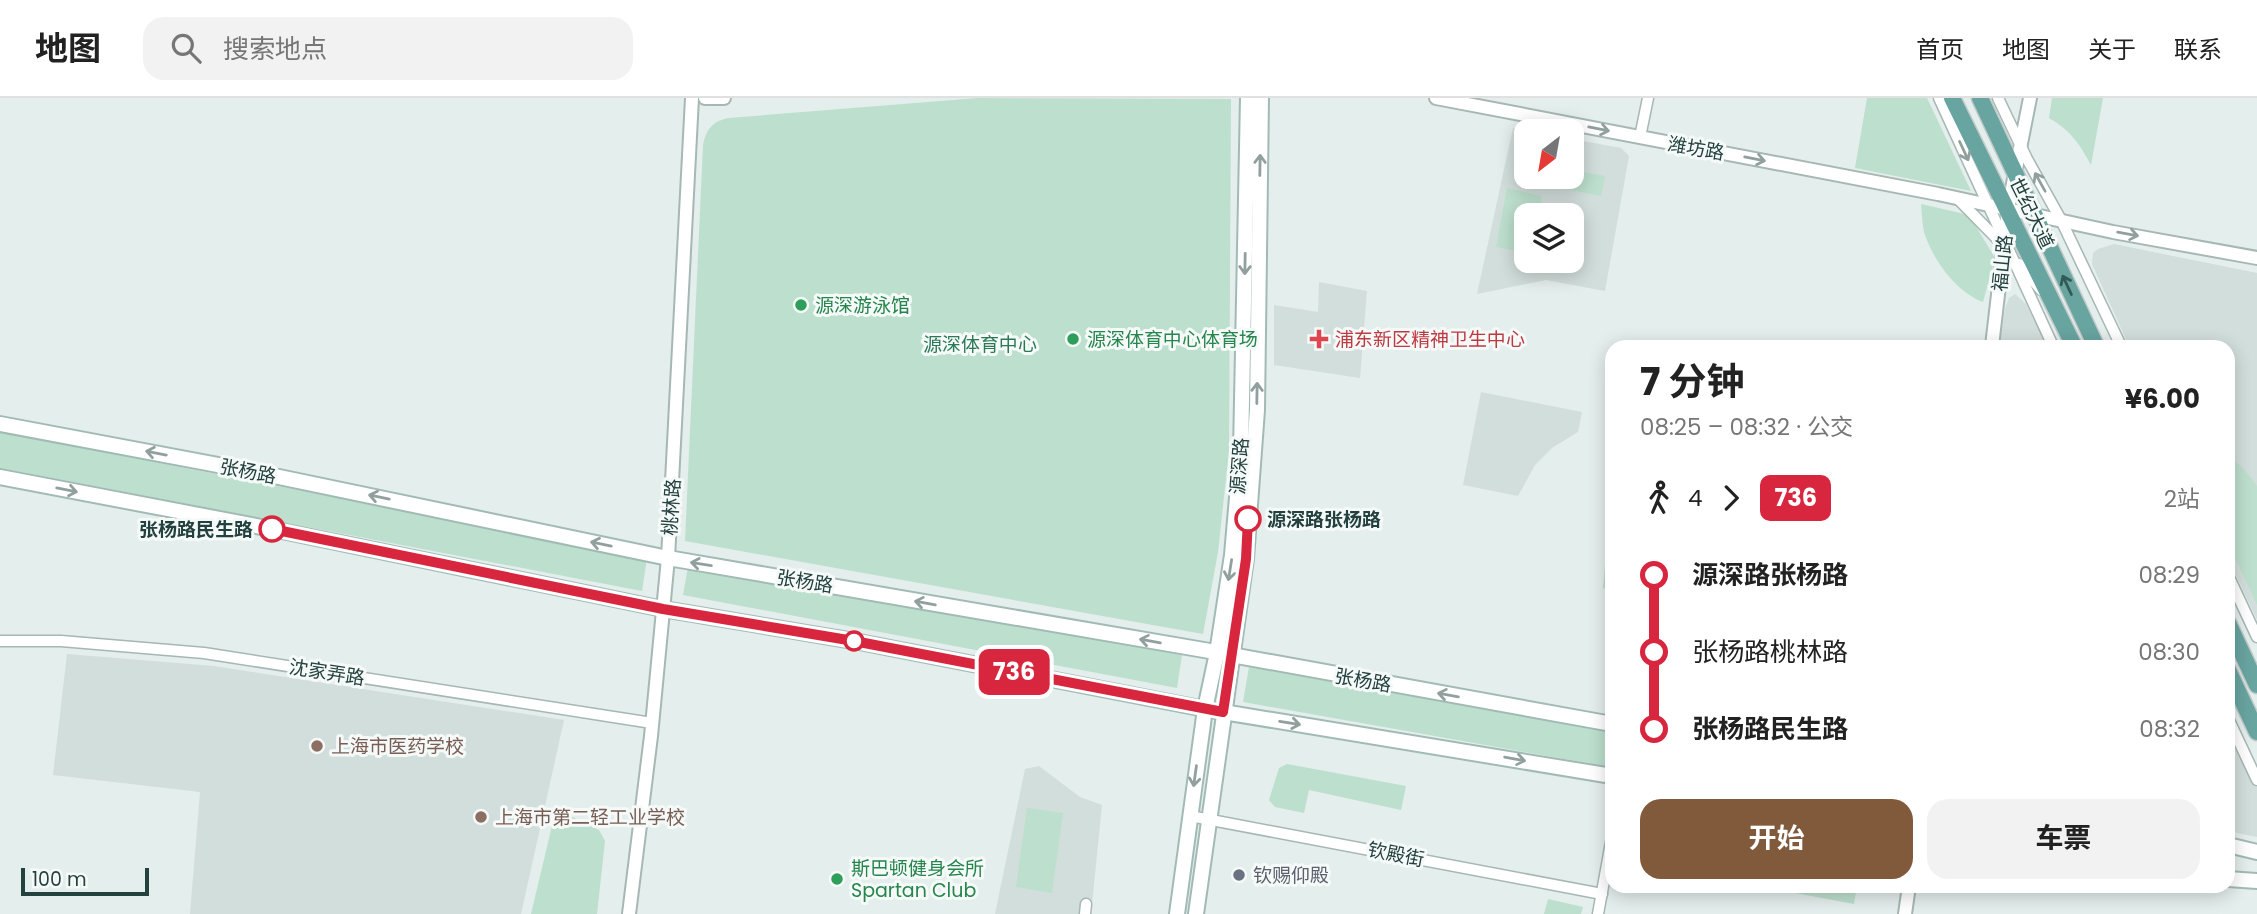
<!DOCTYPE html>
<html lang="zh">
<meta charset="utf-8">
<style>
body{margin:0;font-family:Poppins,"Noto Sans SC",sans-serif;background:#f2f2f2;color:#222;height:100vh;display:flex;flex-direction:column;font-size:26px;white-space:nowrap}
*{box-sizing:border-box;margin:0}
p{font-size:23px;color:#767676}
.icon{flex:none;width:38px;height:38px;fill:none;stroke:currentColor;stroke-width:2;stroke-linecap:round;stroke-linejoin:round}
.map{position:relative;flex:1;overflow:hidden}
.details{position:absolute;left:1605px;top:242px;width:630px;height:553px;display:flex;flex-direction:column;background:#fff;border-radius:21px;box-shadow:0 4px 18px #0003}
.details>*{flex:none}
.badge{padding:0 14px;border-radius:10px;font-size:24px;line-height:46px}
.needle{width:46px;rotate:211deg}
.buttons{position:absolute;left:1514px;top:21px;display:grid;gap:14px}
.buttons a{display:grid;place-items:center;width:70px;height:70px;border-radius:14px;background:#fff;box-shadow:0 4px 18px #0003;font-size:35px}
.scale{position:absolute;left:21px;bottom:18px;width:128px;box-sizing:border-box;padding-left:7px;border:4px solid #23413e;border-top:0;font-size:19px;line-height:24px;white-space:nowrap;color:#23413e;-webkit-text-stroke:5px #f5faf9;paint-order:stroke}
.map>.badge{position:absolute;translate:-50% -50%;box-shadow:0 0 0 4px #fff}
.legs{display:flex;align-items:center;gap:10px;height:77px;padding:0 35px;font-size:23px}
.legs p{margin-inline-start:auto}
.summary{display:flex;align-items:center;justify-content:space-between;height:119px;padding:0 35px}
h1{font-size:38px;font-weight:700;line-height:52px}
.button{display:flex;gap:14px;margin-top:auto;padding:14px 35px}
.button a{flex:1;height:80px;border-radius:21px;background:#815a3c;color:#fff;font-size:28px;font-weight:700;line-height:80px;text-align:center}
.button a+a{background:#f2f2f2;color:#222}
ul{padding:0 35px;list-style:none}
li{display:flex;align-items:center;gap:24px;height:77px;font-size:26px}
li i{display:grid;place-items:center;width:10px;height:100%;margin:0 9px;background:currentColor}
li i::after{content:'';width:18px;height:18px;margin:-9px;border:5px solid;border-radius:50%;background:#fff}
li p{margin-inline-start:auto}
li:first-child i{background:linear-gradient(#0000 50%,currentColor 0)}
li:last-child i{background:linear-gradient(currentColor 50%,#0000 0)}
header{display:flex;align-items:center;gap:42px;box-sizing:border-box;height:98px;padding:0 35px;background:#fff;border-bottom:2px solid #e0e0e0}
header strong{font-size:33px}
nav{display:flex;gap:38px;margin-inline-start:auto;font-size:24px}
.search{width:490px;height:63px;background:#f2f2f2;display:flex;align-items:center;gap:18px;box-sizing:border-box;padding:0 24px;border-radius:21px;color:#767676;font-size:26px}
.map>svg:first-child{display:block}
.built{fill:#d2dedb;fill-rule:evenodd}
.green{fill:#bddfcd}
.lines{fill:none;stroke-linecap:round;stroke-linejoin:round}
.minor-casing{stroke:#a6b7b4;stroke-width:13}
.tertiary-casing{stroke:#a6b7b4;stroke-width:16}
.secondary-casing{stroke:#a2bab6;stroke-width:18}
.primary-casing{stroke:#c1cac9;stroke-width:19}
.minor{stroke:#fff;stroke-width:10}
.tertiary{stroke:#fff;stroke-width:12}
.secondary{stroke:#fff;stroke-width:14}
.primary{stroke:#68a4a0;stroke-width:16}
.oneway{stroke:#91a09e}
.oneway2{stroke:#345a56}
.line-1-casing{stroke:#fff;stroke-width:16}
.line-1{stroke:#d7263d;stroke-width:10}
.leisure-dot{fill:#2e9e5b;stroke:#f5faf9;stroke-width:2.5}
.health-dot{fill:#e0444e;stroke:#f5faf9;stroke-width:2.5}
.stop-1-dot{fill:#fff;stroke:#d7263d;stroke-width:3.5}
.education-dot{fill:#8d6e63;stroke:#f5faf9;stroke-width:2.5}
.worship-dot{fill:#6b7280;stroke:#f5faf9;stroke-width:2.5}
.labels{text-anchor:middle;stroke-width:6;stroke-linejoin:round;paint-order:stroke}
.street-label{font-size:19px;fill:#23413e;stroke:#f5faf9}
.leisure-label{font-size:19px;fill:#27864d;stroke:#f5faf9;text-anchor:start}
.health-label{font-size:19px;fill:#be3a42;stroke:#f5faf9;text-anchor:start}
.park-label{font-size:19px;fill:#2c7958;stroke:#f5faf9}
.stop-label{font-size:19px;font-weight:bold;fill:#23413e;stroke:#f5faf9;text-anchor:start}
.education-label{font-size:19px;fill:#785e54;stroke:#f5faf9;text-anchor:start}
.worship-label{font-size:19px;fill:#5b616d;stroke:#f5faf9;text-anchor:start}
</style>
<header>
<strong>地图</strong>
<div class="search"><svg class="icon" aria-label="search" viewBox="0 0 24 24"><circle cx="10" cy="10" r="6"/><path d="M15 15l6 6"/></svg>搜索地点</div>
<nav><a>首页</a><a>地图</a><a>关于</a><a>联系</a></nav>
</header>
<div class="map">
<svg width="2257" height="816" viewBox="0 0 2257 816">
<rect width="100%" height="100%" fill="#e4eeec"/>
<g class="built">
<path d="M 1513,30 L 1532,33 L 1526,33 L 1526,79 L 1572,79 L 1572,41 L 1621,50 L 1629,58 L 1605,193 L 1546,182 L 1477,196 ZM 1526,117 L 1572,117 L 1572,163 L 1526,163 Z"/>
<path d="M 2114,146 L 2257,175 L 2257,522 L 2228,460 L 2228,248 L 2129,248 L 2092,166 L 2093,155 L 2098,151 Z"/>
<path d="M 1319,184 L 1367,193 L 1360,280 L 1274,267 L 1274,207 L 1318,214 Z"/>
<path d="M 2015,196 L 2026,206 L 2047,248 L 1999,248 L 2005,211 L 2009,200 Z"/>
<path d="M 1481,294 L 1582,314 L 1578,334 L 1552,350 L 1535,367 L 1518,398 L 1463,387 Z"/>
<path d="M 67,556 L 214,568 L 564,622 L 521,816 L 190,816 L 200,694 L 53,677 Z"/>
<path d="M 2228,628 L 2257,689 L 2257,739 L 2228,733 Z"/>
<path d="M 1039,668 L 1080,699 L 1102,707 L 1091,816 L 995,816 L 1025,671 Z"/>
</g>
<g class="green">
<path d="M 978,0 L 1231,1 L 1229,353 L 1218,454 L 1203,536 L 685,443 L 703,47 C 706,31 713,23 729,20 Z"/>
<path d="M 1867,0 L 1927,0 L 1971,93 L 1855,70 Z"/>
<path d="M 2052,0 L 2103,0 L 2091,67 C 2080,46 2070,32 2049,20 Z"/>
<path d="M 1572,72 L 1605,78 L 1601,98 L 1561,90 L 1563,79 L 1572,79 Z"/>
<path d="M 1507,90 L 1542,98 L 1538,117 L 1526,117 L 1526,155 L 1496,149 Z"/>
<path d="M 1921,106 L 1969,117 L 1995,160 L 1983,204 C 1956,194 1933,162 1924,134 C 1922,125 1922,115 1921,106 Z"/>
<path d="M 0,334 L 647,460 L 642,493 L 0,370 Z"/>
<path d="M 2228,357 L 2243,370 L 2257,388 L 2257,507 L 2228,445 Z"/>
<path d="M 1612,413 L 1612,493 L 1603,490 L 1609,419 Z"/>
<path d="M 689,463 L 1182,557 L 1177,590 L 683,497 Z"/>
<path d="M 1249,569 L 1612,634 L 1609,669 L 1243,604 Z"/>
<path d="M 1287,666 L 1406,688 L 1401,712 L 1309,692 L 1304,715 L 1275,709 L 1269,702 L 1279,670 Z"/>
<path d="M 1027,710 L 1063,715 L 1052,795 L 1016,789 Z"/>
<path d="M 556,711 L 599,732 L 605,743 L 597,816 L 531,816 Z"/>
<path d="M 1796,788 L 1857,788 L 1854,806 L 1795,795 Z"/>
<path d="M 1548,801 L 1583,809 L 1581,816 L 1544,816 Z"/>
</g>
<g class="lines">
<defs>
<g id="minor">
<path d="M 1939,0 L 2053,248"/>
<path d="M 1998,0 L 2027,61 L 2061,122 L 2121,248"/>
<path d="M 1640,39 L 1648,0"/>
<path d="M 1957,100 L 2003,147"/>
<path d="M 2019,166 L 2041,192"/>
<path d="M 2228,477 L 2257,539"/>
<path d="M 0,543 L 61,543 L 204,555 L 652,625"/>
<path d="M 2228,620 L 2257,682"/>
<path d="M 1190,718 L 1602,796"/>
<path d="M 1085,816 L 1086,806"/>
<path d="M 1598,816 L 1612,739"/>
</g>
<g id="tertiary">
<path d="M 705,0 L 724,0"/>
<path d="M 1436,0 L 1938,96 L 2113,134 L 2257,160"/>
<path d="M 1992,248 L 2008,111 L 2030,0"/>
<path d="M 629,816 L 651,638 L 668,460 L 692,0"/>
<path d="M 1905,816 L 1909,788"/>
</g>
<g id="secondary">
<path d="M 0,326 L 255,374 L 668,460 L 1204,552 L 1612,626"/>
<path d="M 0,379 L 272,431 L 663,511 L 854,543 L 1205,611 L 1612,678"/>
<path d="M 2228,747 L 2257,754"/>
<path d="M 2228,781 L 2257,783"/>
<path d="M 1177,816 L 1205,611 L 1217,555 L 1232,457 L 1241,353 L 1248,0"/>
<path d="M 1196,816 L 1246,461 L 1257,312 L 1261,0"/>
</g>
<g id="primary">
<path d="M 1952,0 L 2074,248"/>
<path d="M 1980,0 L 2096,248"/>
<path d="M 2228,525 L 2257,587"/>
<path d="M 2228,572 L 2257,634"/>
</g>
</defs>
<use href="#minor" class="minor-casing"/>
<use href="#tertiary" class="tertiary-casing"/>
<use href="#secondary" class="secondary-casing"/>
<use href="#primary" class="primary-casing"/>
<use href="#minor" class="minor"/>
<use href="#tertiary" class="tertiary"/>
<use href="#secondary" class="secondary"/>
<use href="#primary" class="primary"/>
</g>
<defs><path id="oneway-shaft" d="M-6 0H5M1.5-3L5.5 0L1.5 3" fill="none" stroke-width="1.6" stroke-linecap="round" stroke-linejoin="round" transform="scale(1.75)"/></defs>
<g class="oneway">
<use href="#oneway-shaft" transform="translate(1599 31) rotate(11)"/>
<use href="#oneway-shaft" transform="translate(1964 53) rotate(65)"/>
<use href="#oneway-shaft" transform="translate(1755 61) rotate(11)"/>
<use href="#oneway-shaft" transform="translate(1260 67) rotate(-89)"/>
<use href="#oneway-shaft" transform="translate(2040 84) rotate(-119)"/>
<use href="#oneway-shaft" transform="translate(2128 136) rotate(10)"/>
<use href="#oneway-shaft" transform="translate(1245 166) rotate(91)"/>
<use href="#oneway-shaft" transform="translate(1257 295) rotate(-89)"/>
<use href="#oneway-shaft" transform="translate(156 355) rotate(-169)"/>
<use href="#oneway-shaft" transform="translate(67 392) rotate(11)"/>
<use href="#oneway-shaft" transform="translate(379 399) rotate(-168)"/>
<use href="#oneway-shaft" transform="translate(601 446) rotate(-168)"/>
<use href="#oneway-shaft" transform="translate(701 466) rotate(-171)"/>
<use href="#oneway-shaft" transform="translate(1230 472) rotate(99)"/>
<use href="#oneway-shaft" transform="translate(925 505) rotate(-170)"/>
<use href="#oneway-shaft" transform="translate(1150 543) rotate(-170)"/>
<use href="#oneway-shaft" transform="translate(1448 597) rotate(-170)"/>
<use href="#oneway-shaft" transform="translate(1290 625) rotate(9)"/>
<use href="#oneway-shaft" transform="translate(1515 661) rotate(10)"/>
<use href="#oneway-shaft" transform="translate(1195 678) rotate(98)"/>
</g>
<use class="oneway2" href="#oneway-shaft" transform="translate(2067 187) rotate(-115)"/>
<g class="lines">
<defs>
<path id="line-1" d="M 272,431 L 663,511 L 854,543 L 1223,614 L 1246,461 L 1248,421"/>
</defs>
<use href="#line-1" class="line-1-casing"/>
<use href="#line-1" class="line-1"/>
</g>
<g class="leisure-dot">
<circle cx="801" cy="207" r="7"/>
<circle cx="1073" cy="241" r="7"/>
<circle cx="837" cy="781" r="7"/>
</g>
<path class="health-dot" d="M1315.5 230.5h7v7h7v7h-7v7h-7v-7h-7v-7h7z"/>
<g class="stop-1-dot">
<circle cx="1248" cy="421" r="12"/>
<circle cx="272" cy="431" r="12"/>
<circle cx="854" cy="543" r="9"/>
</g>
<g class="education-dot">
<circle cx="317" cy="648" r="7"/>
<circle cx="481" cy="719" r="7"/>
</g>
<circle class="worship-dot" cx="1239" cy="777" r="7"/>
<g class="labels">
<g class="street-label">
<text transform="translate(1696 50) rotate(10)" y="7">潍坊路</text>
<text transform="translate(2032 115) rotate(64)" y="7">世纪大道</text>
<text transform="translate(2002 165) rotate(-84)" y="7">福山路</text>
<text transform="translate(1239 368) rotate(-86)" y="7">源深路</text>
<text transform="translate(248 373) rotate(11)" y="7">张杨路</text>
<text transform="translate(671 409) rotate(-86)" y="7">桃林路</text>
<text transform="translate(805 483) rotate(9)" y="7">张杨路</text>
<text transform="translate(327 574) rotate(9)" y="7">沈家弄路</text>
<text transform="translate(1363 582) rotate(10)" y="7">张杨路</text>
<text transform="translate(1396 756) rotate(11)" y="7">钦殿街</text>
</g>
<g class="leisure-label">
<text x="815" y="214">源深游泳馆</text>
<text x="1087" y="248">源深体育中心体育场</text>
<text x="851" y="777">斯巴顿健身会所<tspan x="851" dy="22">Spartan Club</tspan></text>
</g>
<g class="health-label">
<text x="1335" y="248">浦东新区精神卫生中心</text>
</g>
<g class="park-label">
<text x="980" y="253">源深体育中心</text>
</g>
<g class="stop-label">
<text x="1267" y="428">源深路张杨路</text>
<text x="253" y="438" text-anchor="end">张杨路民生路</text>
</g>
<g class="education-label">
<text x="331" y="655">上海市医药学校</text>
<text x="495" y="726">上海市第二轻工业学校</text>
</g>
<g class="worship-label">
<text x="1253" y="784">钦赐仰殿</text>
</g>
</g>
</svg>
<div class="buttons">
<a><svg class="needle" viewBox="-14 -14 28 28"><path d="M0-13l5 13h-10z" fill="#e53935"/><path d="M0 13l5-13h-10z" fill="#767676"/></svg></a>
<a><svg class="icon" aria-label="layers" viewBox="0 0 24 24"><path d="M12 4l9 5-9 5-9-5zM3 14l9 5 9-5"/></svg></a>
</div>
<div class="scale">100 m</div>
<b class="badge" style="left:1014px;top:574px;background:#d7263d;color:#fff">736</b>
<section class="details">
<div class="summary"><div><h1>7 分钟</h1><p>08:25 – 08:32 · 公交</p></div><b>¥6.00</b></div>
<div class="legs"><svg class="icon" aria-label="walk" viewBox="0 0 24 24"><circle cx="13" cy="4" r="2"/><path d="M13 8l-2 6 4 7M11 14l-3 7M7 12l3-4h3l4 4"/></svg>4<svg class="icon" aria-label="forward" viewBox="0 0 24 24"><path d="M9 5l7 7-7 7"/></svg><b class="badge" style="background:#d7263d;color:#fff">736</b><p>2站</p></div>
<ul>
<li><i style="color:#d7263d"></i><b>源深路张杨路</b><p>08:29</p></li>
<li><i style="color:#d7263d"></i><span>张杨路桃林路</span><p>08:30</p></li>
<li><i style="color:#d7263d"></i><b>张杨路民生路</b><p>08:32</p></li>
</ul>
<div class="button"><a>开始</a><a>车票</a></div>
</section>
</div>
